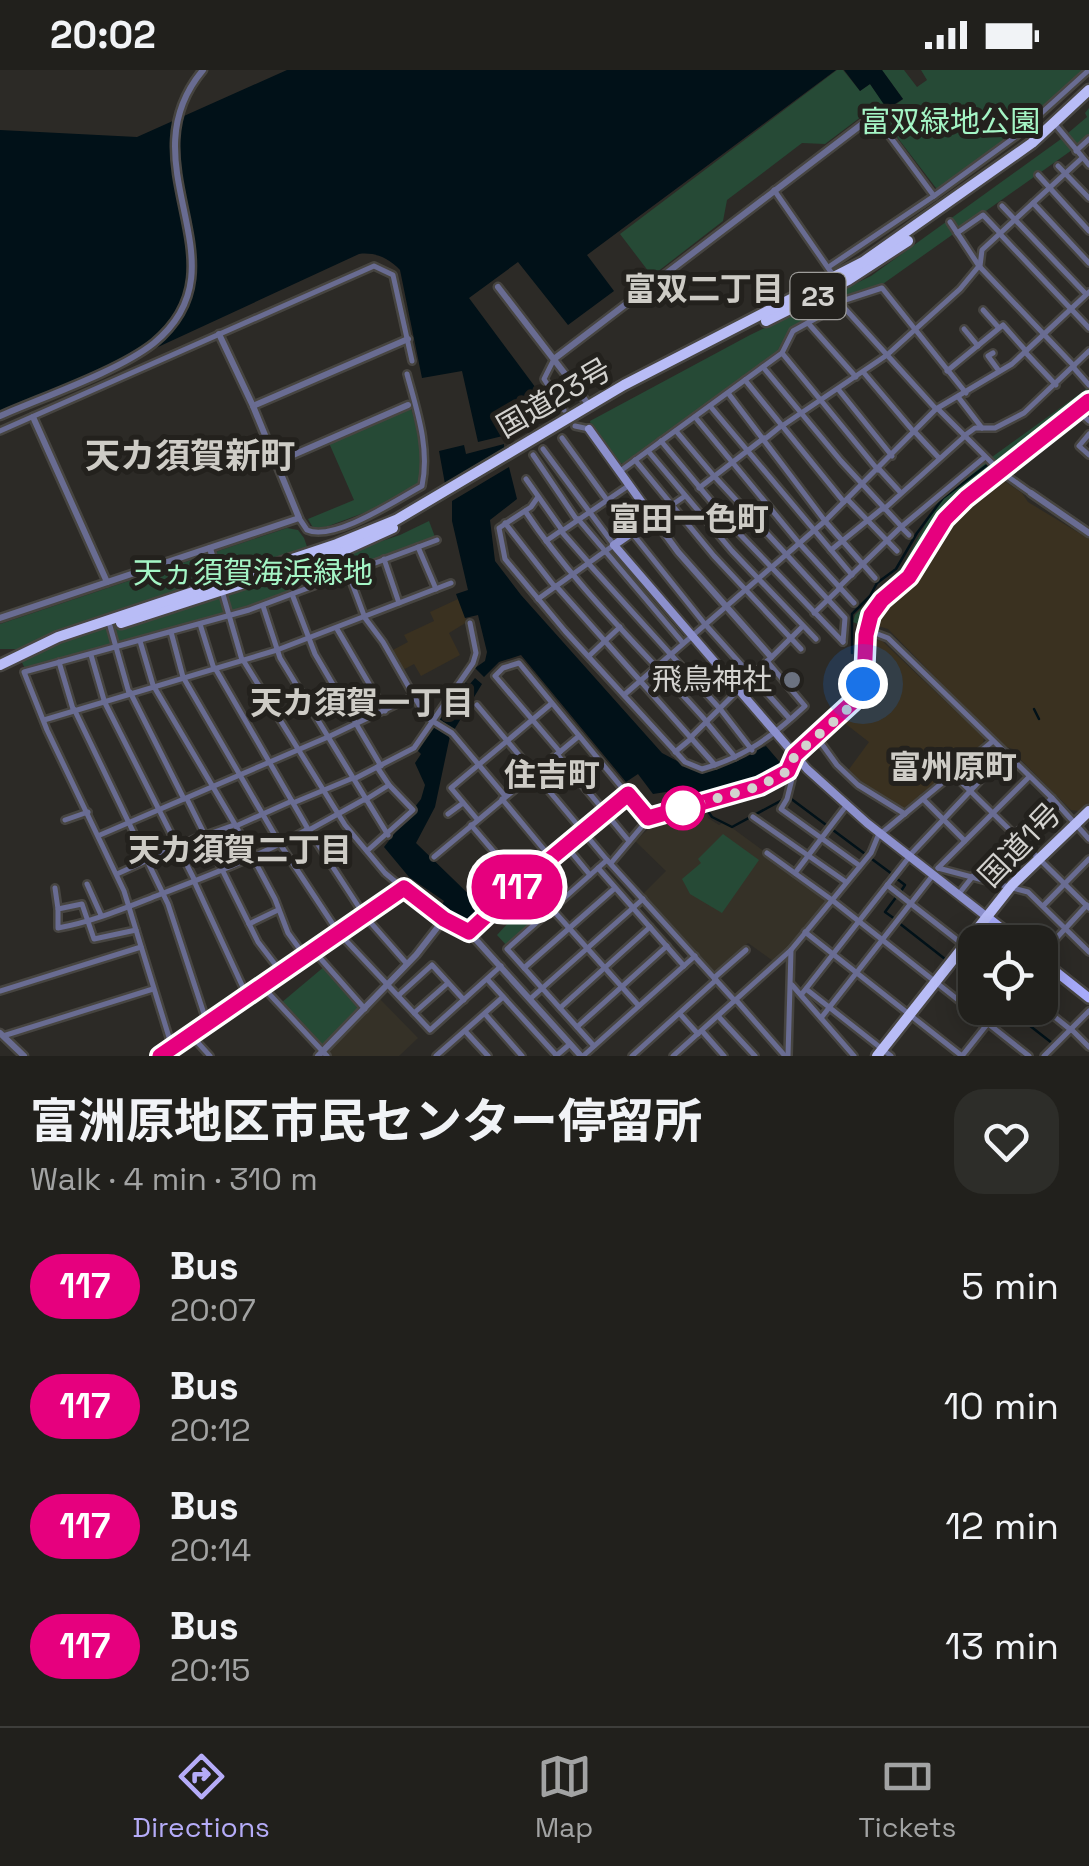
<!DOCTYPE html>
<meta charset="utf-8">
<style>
body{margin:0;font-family:"Space Grotesk","Noto Sans JP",sans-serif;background:#2d2d29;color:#f1f3f6;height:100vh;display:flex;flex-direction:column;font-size:38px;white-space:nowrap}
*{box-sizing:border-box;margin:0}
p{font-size:32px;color:#a2a3a3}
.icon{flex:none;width:55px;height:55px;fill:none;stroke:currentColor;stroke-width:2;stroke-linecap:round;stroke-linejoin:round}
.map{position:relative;height:986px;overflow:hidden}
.sheet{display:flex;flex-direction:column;background:#21201c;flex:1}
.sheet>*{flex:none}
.badge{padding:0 20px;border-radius:32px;font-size:35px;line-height:65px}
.buttons{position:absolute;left:958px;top:855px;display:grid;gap:20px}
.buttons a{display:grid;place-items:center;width:100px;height:100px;border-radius:20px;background:#21201c;box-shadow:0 5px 25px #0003,0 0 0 2px #3e3e3b;font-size:50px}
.you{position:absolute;width:50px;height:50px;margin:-25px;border:8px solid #fff;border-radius:50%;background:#1a73e8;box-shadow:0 0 0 15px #1a73e833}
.map>.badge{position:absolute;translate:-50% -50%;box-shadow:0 0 0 5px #fff}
.round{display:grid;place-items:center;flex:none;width:105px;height:105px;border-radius:30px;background:#2d2d29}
.summary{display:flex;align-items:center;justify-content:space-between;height:170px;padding:0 30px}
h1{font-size:48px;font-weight:700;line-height:75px}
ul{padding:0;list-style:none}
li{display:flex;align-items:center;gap:30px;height:120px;padding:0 30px}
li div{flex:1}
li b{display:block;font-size:38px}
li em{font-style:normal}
li .badge{min-width:110px;font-weight:700;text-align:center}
.status{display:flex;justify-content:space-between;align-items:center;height:70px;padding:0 50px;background:#21201c;direction:ltr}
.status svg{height:28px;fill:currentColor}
.tab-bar{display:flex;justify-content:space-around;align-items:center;height:140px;border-top:2px solid #3e3e3b;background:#21201c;font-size:28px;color:#a2a3a3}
.tab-bar a{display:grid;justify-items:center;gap:5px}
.tab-bar .on{color:#b5acf8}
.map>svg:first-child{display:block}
.commercial{fill:#3a3120}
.built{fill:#353127}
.green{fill:#264a36}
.water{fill:#011118}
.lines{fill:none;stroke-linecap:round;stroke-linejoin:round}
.stream{stroke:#011118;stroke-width:2.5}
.minor-casing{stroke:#474541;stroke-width:10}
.tertiary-casing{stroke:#474541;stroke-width:11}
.secondary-casing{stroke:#474541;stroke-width:12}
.primary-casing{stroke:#474541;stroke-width:14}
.trunk-casing{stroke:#474541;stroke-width:15}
.minor{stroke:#696c92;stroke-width:5}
.tertiary{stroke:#696c92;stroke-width:6}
.secondary{stroke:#8c90cd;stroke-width:8}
.primary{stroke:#a7abfb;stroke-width:9}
.trunk{stroke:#b8bcf6;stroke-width:10}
.line-casing{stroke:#fff;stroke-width:22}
.line{stroke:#e6007e;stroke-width:15}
.walk{stroke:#d3d2cf;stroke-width:10;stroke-dasharray:0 18}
.worship-dot{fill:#6b7280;stroke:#23211d;stroke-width:4}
.stop-dot{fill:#fff;stroke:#e6007e;stroke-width:5}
.labels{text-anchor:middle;stroke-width:10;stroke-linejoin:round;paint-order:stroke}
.shield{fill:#23211d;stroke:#9e9d9a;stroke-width:2.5}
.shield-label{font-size:28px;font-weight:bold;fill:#d3d2cf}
.park-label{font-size:30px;fill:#a4f5c5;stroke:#23211d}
.street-label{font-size:30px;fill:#d3d2cf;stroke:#23211d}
.poi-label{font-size:30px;fill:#d3d2cf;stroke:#23211d;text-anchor:end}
.neighbourhood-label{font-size:32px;font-weight:bold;fill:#ceccc6;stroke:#23211d}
.quarter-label{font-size:35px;font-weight:bold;fill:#ceccc6;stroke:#23211d}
</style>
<div class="status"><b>20:02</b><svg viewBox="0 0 49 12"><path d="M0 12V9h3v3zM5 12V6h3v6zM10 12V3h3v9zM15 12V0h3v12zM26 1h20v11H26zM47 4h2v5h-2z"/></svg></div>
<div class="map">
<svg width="1089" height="986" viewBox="0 0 1089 986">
<rect width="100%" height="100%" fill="#2c2a26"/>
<g class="commercial">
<path d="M 1003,410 L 1022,423 L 1028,432 L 1089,469 L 1089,734 L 1079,741 L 1071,740 L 1017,686 L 1016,680 L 1003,676 L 888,559 L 878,556 L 875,548 L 882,538 L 914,510 L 943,461 L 993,411 Z"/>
<path d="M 458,529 L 467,552 L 449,563 L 460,585 L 421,606 L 414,594 L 401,601 L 391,581 L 408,572 L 404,565 L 434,551 L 430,542 Z"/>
<path d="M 880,569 L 984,668 L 983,673 L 902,740 L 847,702 L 869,672 L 842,651 L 866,622 L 870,576 Z"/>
</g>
<g class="built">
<path d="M 704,736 L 708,748 L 719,755 L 724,752 L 827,827 L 828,831 L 788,879 L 773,891 L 748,873 L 716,906 L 643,824 L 666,801 L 635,771 L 661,748 Z"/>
<path d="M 378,927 L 418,968 L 399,986 L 331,986 L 327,981 Z"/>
</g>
<g class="green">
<path d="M 837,0 L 843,0 L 860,21 L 870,14 L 889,40 L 903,29 L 882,0 L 904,0 L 917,17 L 927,10 L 921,0 L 1083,0 L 1020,58 L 939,118 L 936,118 L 874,37 L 825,74 L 802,73 L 727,130 L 723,151 L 652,206 L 620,164 Z"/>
<path d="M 1089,38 L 1089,66 L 1072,80 L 880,216 L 843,226 L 790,259 L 777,282 L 625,393 L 618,394 L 591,357 L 590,351 L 750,265 L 871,206 L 1061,69 L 1087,47 L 1085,43 Z"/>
<path d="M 1089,317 L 1089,325 L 946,434 L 910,498 L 871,533 L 858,554 L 853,552 L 855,545 L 902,497 L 938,432 L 985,392 Z"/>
<path d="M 411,338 L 423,379 L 419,414 L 369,441 L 315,461 L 308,449 L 354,430 L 329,373 Z"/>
<path d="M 429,451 L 435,467 L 260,533 L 25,599 L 16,579 L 0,579 L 0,554 L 287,458 L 298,460 L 304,468 L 313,494 L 400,465 Z"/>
<path d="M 723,764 L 759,790 L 722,843 L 690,824 L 682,809 L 701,793 L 698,789 Z"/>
<path d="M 520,835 L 535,851 L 507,876 L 497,865 L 509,852 L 507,847 Z"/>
<path d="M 325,896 L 360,937 L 322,976 L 281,933 Z"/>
</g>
<g class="water">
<path d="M 287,0 L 836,0 L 587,185 L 614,221 L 568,255 L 518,192 L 469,228 L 550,337 L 511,364 L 478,372 L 462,301 L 422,308 L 400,200 C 389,188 375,182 359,184 L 0,350 L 0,60 L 137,67 Z"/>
<path d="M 844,0 L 882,0 L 903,29 L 887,39 L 870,14 L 860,21 Z"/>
<path d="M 504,374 L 504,378 L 445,414 L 439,381 L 464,375 L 466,384 Z"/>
<path d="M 509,397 L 517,429 L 490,450 L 495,491 L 521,525 L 662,683 L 700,703 L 766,676 L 784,697 L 763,709 L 675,733 L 666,722 L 653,724 L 638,704 L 626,712 L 521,585 L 499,592 L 484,607 L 475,598 L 485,591 L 487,582 L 478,545 L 465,548 L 456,524 L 468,520 L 452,451 L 452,431 Z"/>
<path d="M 475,608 L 482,614 L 454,660 L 438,648 L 464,611 L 469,615 Z"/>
<path d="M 434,653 L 450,666 L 435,737 L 416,773 L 485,840 L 471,856 L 439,841 L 444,831 L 409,807 L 384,777 L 421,729 L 425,715 L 415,693 L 421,684 L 417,680 Z"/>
</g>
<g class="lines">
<g class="stream">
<path d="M 852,583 L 852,544 L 870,526 L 877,513 L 896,499 L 917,463 L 943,428 L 987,395"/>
<path d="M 1034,639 L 1039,649"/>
<path d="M 790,728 L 892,804"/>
<path d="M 705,737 L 712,747 L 732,757 L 784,729"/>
<path d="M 896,808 L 905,815 L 901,821"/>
<path d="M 895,849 L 885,842 L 897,826"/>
<path d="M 899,853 L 945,889"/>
<path d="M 954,896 L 975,913"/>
<path d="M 1007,938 L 1052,973"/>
</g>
<defs>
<g id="minor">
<path d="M 874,45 L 934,126 L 1015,67 L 1089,0"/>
<path d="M 1054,53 L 1089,95"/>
<path d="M 1076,81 L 1089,69"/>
<path d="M 1058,96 L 1089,128"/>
<path d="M 1038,105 L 1089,161"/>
<path d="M 774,120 L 833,205"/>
<path d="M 1033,133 L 1089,193"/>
<path d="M 1002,136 L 1086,224"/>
<path d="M 950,152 L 979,196 L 1074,296"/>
<path d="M 957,163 L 983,145 L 1000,163"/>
<path d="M 1000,164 L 1089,258"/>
<path d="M 830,196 L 934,126"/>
<path d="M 980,196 L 982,180 L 1082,88"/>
<path d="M 834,216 L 839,232 L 936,339"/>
<path d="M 839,232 L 882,218 L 966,323"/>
<path d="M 983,240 L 999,258"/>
<path d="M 808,253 L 856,307"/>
<path d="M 964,259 L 978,276"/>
<path d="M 1025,282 L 1056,315"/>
<path d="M 782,283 L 878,400"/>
<path d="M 993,283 L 988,286 L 999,301"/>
<path d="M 554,289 L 544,309 L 564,340"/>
<path d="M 763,297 L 841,391 L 901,456"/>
<path d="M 1073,297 L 1089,315"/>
<path d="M 947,301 L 1003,255 L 1026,281"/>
<path d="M 864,303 L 914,362"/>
<path d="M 745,310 L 844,432"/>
<path d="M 838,319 L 892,386"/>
<path d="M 728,323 L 825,451 L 875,508"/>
<path d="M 959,328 L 982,358"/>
<path d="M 710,336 L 852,505"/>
<path d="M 938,339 L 1000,401 L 1031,423"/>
<path d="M 1077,340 L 1089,351"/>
<path d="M 695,347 L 799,473 L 854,533"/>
<path d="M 575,356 L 589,359"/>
<path d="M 782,356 L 887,285 L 960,219 L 979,196"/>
<path d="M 0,361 L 374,196 L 393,205 L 412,291"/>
<path d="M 676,361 L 714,406"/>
<path d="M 914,361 L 939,388"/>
<path d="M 1089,364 L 1079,376 L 1089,385"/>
<path d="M 964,366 L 975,358 L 995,358 L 1024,343 L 1089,281"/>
<path d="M 562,368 L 631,463"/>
<path d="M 765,369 L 781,356"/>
<path d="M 661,371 L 731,455 L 843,572"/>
<path d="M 543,379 L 614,475 L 604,482"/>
<path d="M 648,381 L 732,481 L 816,569"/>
<path d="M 533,385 L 577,450"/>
<path d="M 635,390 L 714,486 L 801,579"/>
<path d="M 879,399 L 901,423"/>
<path d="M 619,402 L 782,283 L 793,261 L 842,234"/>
<path d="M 714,406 L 845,548 L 843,572"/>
<path d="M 526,409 L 562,460 L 546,471"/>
<path d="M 699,418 L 764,368"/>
<path d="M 538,427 L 531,437 L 499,458 L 505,489 L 565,561 L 685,692 L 702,699 C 745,687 773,666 805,636 L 767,591"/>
<path d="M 847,429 L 897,481"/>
<path d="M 884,439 L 965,366"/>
<path d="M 525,441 C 576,518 646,583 707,652"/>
<path d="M 299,448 L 307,460 C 334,472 396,430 422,416 C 430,378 417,341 407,304"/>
<path d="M 653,448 L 685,426"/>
<path d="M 578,449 L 683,573"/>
<path d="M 505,453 L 555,517"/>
<path d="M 901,457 L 909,465"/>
<path d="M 561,461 L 589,493"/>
<path d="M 562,461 L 628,416"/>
<path d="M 632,463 L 704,553 L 790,649"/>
<path d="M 418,477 L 436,519"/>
<path d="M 831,480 L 883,438"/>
<path d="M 340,481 L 365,548 L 383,572 L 426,647 L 452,663 L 505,726"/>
<path d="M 384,489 L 399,533"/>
<path d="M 588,493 L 721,640 L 752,680"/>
<path d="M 556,516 L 715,695"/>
<path d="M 839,517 L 901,457 L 985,387"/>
<path d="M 222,521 L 242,590"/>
<path d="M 292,524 L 315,584 L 381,696"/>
<path d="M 538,529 L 604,482"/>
<path d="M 263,536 L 280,588 L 388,765"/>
<path d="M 814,543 L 840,518"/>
<path d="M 200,554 L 214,599"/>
<path d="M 110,556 L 129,623"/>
<path d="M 337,559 L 385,641"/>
<path d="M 867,560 L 888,568 L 1052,728 L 1089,769"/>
<path d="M 171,562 L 183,607 L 280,774 L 338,862 L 430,960 L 501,896"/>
<path d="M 140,571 L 153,615 L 236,756 L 275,829 L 288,863 L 304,885"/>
<path d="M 605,571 L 620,557"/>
<path d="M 91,585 L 104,630"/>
<path d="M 589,586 L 605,571"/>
<path d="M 243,590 L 345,755 L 385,803 L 403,818"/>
<path d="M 59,592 L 73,639"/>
<path d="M 215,598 L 308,759 L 364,845 L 407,894"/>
<path d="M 130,622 L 184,729"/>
<path d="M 624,625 L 825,451 L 936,339 L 1012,294 L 1089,222"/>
<path d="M 104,631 L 195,811"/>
<path d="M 477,635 L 607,790 L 735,931"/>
<path d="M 74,639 L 168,834 L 207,953"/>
<path d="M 44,650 L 277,580 L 451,513"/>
<path d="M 707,653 L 735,687"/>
<path d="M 816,666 L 837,695 L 858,715 L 905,744"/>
<path d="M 691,667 L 803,556"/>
<path d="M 560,682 L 495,606 L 503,598 L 519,593 L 628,725"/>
<path d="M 675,682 L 692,668"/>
<path d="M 557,684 L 629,771"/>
<path d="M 788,701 L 792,709 L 787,729 L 781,739 L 860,796"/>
<path d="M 953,704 L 1089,838"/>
<path d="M 354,709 L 414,678 L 473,593 L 476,583 L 470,553"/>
<path d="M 187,729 L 258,872 L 281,902"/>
<path d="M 502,729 L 551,788"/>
<path d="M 923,729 L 965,771"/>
<path d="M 365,730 L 389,715 L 377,697"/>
<path d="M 293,733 L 353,708"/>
<path d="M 448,744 L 463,733"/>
<path d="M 753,747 L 846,812"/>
<path d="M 477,749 L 451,718 L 551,634"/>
<path d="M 65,750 L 88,742"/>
<path d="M 471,755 L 547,844"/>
<path d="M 236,756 L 292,731"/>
<path d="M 309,760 L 365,729"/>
<path d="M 100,765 L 328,667 L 414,626"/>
<path d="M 206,765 L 234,755"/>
<path d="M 567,777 L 590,805"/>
<path d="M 367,781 L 413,740 L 389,715"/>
<path d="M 767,783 L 832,830 L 1029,986"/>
<path d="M 910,785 L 1006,683"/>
<path d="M 434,787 L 579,666"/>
<path d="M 611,793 L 649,748"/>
<path d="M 598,798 L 684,896"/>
<path d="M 938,798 L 1028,822 L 1089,882"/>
<path d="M 938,798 L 1029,707"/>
<path d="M 795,803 L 846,736"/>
<path d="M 117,804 L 205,764"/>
<path d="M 194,811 L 247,926"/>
<path d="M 87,814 L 101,845"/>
<path d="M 887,815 L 975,884"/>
<path d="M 55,818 L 58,839"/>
<path d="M 958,825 L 973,806 L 1052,728"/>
<path d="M 1043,836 L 1089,789"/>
<path d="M 552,839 L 639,936"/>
<path d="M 249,854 L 278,840"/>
<path d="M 136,860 L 94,869 L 82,834 L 58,839 L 58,858 C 92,852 125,838 156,826 C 208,806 260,786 308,759"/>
<path d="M 805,862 L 962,986"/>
<path d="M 312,879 L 365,939"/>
<path d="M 1040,886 L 1087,835"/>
<path d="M 524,898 L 615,818"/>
<path d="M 714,908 L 746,880"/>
<path d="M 487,909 L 557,986"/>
<path d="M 261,915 L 327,986"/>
<path d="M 792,915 L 854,986"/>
<path d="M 806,919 L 891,986"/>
<path d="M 0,921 L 141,877"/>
<path d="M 399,925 L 432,895 L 464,930"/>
<path d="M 801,925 L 910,786"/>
<path d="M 530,929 L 643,829"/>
<path d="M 736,930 L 785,986"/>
<path d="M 1040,935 L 1071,960"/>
<path d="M 560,938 L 650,857"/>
<path d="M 414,943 L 448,913"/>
<path d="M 485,944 L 522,986"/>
<path d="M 680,944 L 698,964"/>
<path d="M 718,946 L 755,986"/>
<path d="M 821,948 L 933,805"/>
<path d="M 577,957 L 667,876"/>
<path d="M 1071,959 L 1089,977"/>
<path d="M 465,961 L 488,986"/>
<path d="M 702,961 L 724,986"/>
<path d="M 190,964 L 210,986"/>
<path d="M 3,966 L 153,919"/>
<path d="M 594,976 L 507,879 L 607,790"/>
<path d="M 172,977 L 124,821 L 47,660 L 24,602 L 249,540 L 437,470"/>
<path d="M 436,986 L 503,927"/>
<path d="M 556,986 L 570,974"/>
<path d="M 583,986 L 695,886"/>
<path d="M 632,986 L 716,910"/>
<path d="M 673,986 L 791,880 L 871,783 L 878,766 L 993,671"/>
<path d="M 788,986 L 791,880"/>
<path d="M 962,986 L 1000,938"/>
<path d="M 1044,986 L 1089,941"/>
</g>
<g id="tertiary">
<path d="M 498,217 L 589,335"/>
<path d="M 554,289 L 874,45"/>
<path d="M 253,336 L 408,269"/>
<path d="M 0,346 C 43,327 119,301 154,273 C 250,194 123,95 203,0"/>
<path d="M 33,347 L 107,512"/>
<path d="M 277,392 L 408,335"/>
<path d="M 1031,423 L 1089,463"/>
<path d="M 653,448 L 678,482 L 771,587"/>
<path d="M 210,478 L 220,515"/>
<path d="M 0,548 L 299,448 L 253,336 L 219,264"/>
<path d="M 469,862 L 581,986"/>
<path d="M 0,963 L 24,986"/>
<path d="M 318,986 L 416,885 L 444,849"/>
</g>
<g id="secondary">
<path d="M 589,359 L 653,448 L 614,475 L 807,699 L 867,753 L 987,847"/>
<path d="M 160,986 L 403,818 L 444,849 L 469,862 L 520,814 L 628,725 L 649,748 L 760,716 L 788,701 L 795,685 L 856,629 L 864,610 L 866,565 L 871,545 L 882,531 L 909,507 L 945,449 L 966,428 L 1089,331"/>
</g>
<g id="primary">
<path d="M 987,847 L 1019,872"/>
<path d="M 1040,889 L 1089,928"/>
</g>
<g id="trunk">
<path d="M 766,251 L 848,210 L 908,171"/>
<path d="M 121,553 L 340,482 L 393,458"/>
<path d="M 0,595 L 58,567 L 337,474 L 396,450 L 624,315 L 863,192 L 1032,73 L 1089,20"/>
<path d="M 877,986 L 1012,815 L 1089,741"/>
</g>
</defs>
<use href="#minor" class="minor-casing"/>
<use href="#tertiary" class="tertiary-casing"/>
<use href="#secondary" class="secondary-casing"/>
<use href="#primary" class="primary-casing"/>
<use href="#trunk" class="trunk-casing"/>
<use href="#minor" class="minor"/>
<use href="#tertiary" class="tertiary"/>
<use href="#secondary" class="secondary"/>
<use href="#primary" class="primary"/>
<use href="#trunk" class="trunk"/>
</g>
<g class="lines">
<defs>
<path id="line" d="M 160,986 L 404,818 L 444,849 L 469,862 L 520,814 L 628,724 L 648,748 L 760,716 L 788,701 L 795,685 L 856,629 L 864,610 L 866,565 L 871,545 L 882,530 L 909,507 L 945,449 L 966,428 L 1089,331"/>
</defs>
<use href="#line" class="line-casing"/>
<use href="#line" class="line"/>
<path class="walk" d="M 683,738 L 760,716 L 788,701 L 795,685 L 846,641 L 863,614"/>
</g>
<circle class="worship-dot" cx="792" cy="610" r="10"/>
<circle class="stop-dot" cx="683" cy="738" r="20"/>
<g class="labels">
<rect class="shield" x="790.5" y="203" width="55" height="46" rx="8"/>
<g class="shield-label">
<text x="818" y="236">23</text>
</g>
<g class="park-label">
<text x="950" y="62">富双緑地公園</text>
<text x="253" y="513">天ヵ須賀海浜緑地</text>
</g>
<g class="street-label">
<text transform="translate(554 328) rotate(-30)" y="10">国道23号</text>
<text transform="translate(1020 775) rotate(-46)" y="10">国道1号</text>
</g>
<g class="poi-label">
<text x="772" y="620">飛鳥神社</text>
</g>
<g class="neighbourhood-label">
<text x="704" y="230">富双二丁目</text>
<text x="689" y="460">富田一色町</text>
<text x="362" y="644">天カ須賀一丁目</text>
<text x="953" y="708">富州原町</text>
<text x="552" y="716">住吉町</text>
<text x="240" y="791">天カ須賀二丁目</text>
</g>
<g class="quarter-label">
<text x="190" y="398">天カ須賀新町</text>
</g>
</g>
</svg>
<div class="buttons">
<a><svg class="icon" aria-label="locate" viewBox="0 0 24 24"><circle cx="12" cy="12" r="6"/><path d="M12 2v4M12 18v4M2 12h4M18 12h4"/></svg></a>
</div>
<div class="you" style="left:863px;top:614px"></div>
<b class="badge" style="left:517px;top:817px;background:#e6007e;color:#fff">117</b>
</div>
<section class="sheet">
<div class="summary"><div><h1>富洲原地区市民センター停留所</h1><p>Walk · 4 min · 310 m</p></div><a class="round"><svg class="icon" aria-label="heart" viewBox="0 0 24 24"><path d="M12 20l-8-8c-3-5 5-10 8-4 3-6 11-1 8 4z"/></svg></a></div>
<ul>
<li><span class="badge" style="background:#e6007e;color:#fff">117</span><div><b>Bus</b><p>20:07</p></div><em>5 min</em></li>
<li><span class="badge" style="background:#e6007e;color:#fff">117</span><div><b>Bus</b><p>20:12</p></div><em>10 min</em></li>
<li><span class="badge" style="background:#e6007e;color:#fff">117</span><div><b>Bus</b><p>20:14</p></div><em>12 min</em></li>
<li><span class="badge" style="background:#e6007e;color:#fff">117</span><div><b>Bus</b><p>20:15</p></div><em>13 min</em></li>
</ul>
</section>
<nav class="tab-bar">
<a class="on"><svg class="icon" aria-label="directions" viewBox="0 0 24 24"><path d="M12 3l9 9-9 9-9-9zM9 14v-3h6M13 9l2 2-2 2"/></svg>Directions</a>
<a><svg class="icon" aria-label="map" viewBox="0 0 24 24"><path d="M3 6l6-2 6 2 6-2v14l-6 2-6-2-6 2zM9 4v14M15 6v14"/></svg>Map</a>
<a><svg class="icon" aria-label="tickets" viewBox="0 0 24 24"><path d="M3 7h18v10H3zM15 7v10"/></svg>Tickets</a>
</nav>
